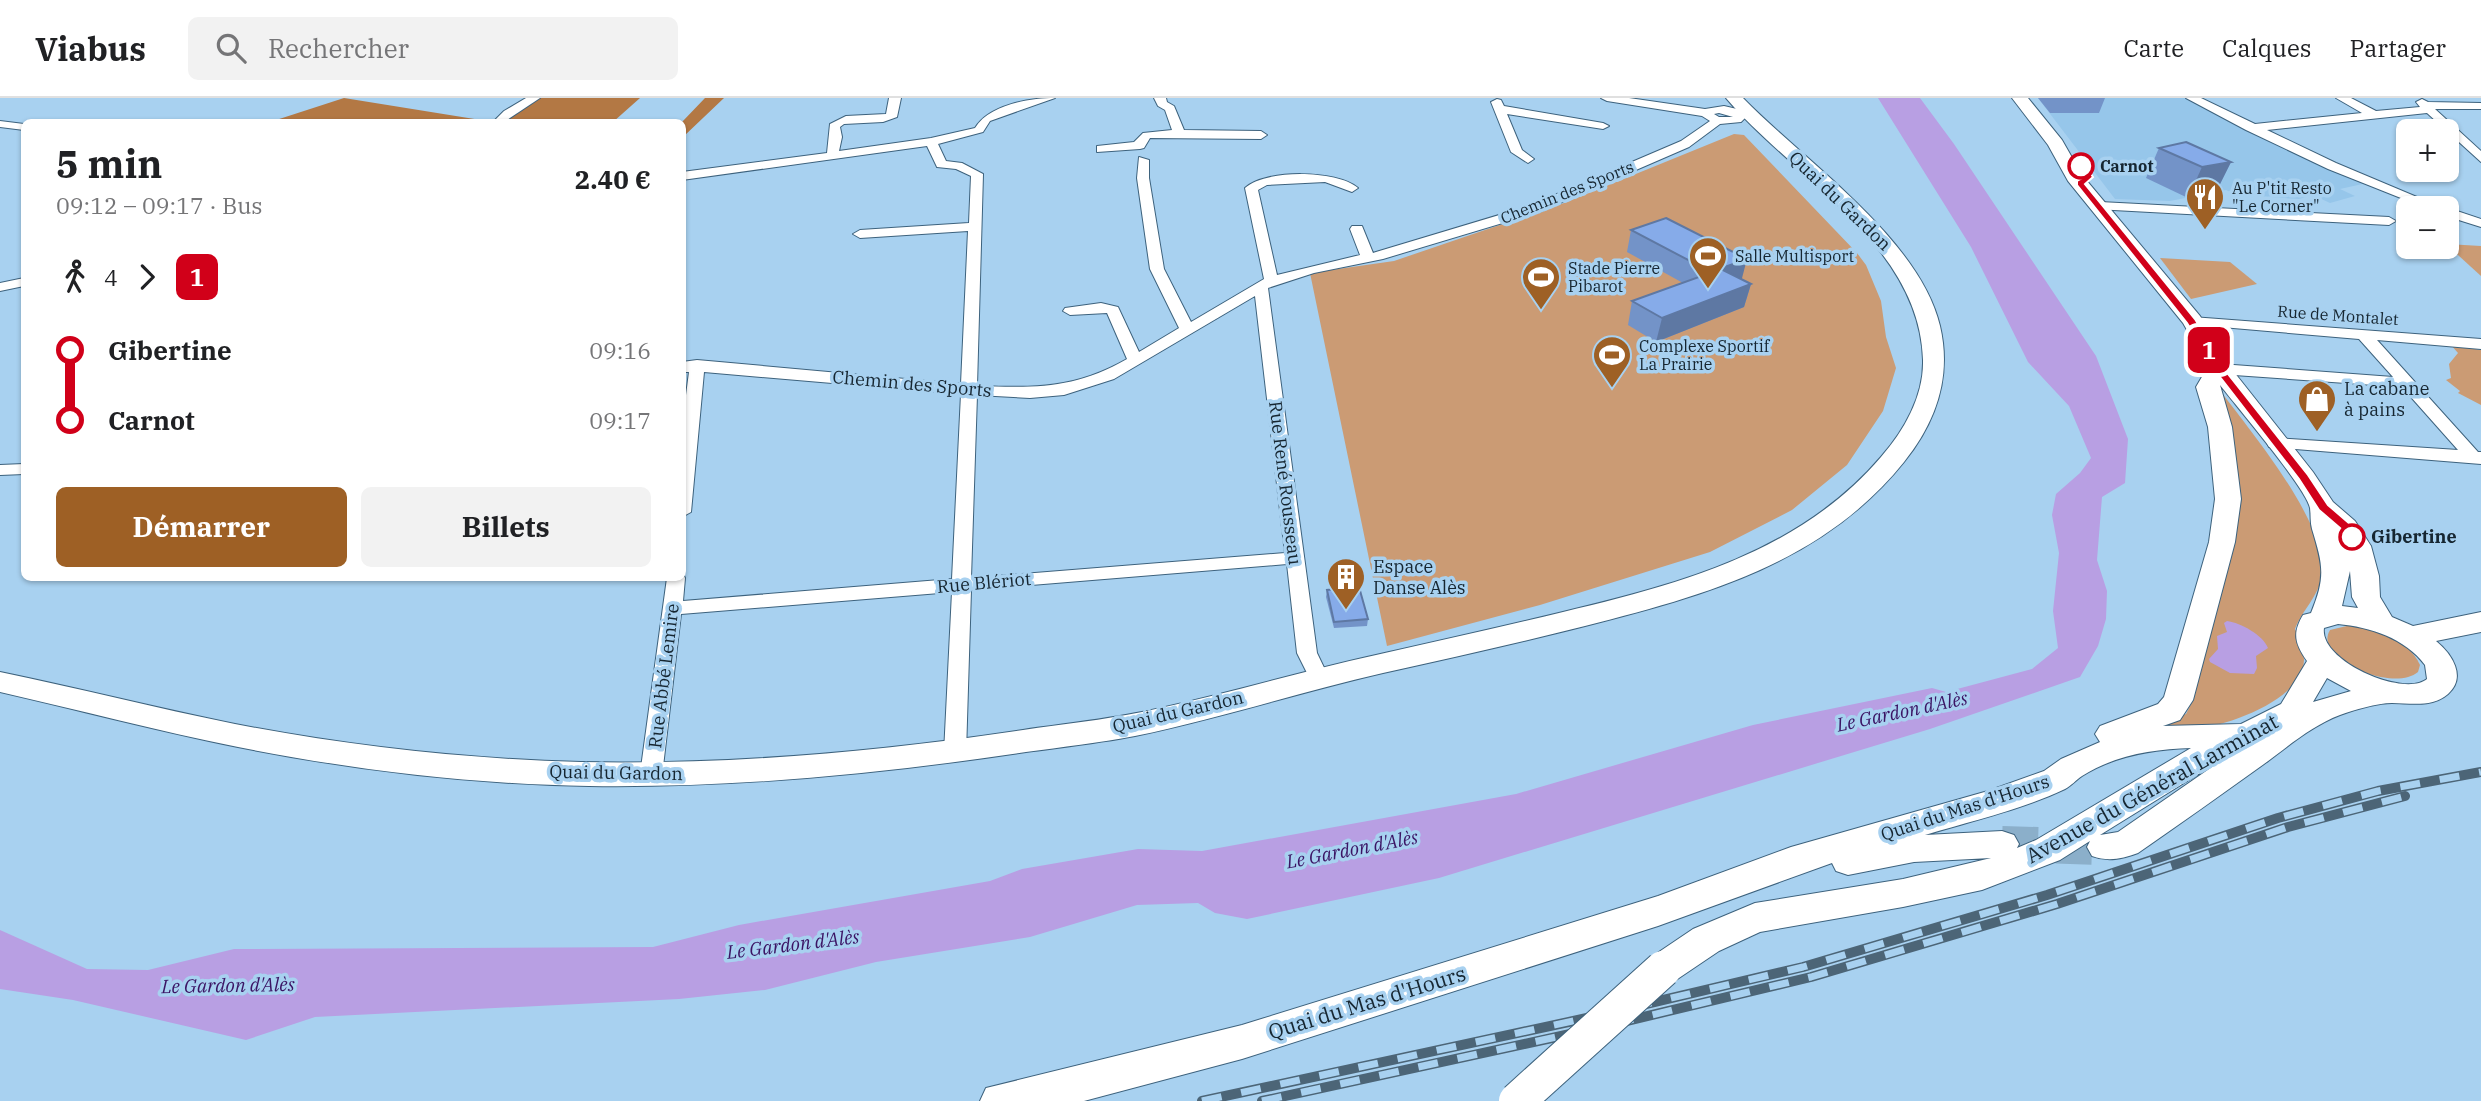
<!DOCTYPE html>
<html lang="fr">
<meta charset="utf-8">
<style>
body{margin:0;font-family:"IBM Plex Serif",serif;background:#f2f2f2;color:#202124;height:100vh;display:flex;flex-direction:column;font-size:26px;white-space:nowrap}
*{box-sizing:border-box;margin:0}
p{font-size:23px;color:#757577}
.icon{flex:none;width:38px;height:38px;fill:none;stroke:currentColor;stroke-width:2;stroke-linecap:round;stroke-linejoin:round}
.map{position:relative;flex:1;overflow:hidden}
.panel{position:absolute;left:21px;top:21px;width:665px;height:462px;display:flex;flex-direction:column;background:#fff;border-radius:10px;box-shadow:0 2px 5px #0004}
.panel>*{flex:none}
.badge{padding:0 14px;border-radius:10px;font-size:24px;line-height:46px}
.buttons{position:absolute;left:2396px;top:21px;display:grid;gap:14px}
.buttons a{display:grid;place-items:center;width:63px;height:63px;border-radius:10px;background:#fff;box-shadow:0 2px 5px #0004;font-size:35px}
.map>.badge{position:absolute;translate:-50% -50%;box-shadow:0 0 0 4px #fff}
.legs{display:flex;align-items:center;gap:10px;height:77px;padding:0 35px;font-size:23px}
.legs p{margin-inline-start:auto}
.overview{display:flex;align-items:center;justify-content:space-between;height:119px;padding:0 35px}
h1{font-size:38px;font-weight:700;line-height:52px}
.cta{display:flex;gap:14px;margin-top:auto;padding:14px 35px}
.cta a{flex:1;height:80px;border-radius:10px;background:#9e6025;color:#fff;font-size:28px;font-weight:700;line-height:80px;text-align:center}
.cta a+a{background:#f2f2f2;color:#202124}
ul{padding:0 35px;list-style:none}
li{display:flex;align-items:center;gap:24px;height:70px;font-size:26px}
li i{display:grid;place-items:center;width:10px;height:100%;margin:0 9px;background:currentColor}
li i::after{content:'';width:18px;height:18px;margin:-9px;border:5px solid;border-radius:50%;background:#fff}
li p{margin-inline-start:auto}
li:first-child i{background:linear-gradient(#0000 50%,currentColor 0)}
li:last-child i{background:linear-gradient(currentColor 50%,#0000 0)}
header{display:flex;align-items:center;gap:42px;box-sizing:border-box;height:98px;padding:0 35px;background:#fff;border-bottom:2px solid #e0e0e0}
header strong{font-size:33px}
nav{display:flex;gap:38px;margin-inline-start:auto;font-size:24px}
.search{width:490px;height:63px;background:#f2f2f2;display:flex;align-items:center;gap:18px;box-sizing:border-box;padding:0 24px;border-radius:10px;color:#757577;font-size:26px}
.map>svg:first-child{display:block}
.built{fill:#96c6ea}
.green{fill:#cb9b74}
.forest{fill:#b37844}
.water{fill:#b89fe3}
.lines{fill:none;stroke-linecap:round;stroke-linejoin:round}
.secondary-tunnel{stroke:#8bafca;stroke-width:36;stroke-dasharray:36 18;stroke-linecap:butt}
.street-casing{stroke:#3d627d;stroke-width:2}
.secondary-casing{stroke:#3d627d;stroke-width:2}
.street{fill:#fff;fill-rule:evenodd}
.secondary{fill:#fff;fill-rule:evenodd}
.rail-casing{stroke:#4c6577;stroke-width:10}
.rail{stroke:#a8d1f0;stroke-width:7;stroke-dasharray:20;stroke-linecap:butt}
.secondary-bridge-casing{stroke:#3d627d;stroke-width:38;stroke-linecap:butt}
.secondary-bridge{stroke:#fff;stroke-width:36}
.wall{fill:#7393c8}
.shaded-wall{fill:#5e78a3}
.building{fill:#86abe9;stroke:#5e78a3;stroke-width:2}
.line-1{fill:#d10019;stroke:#fff;stroke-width:2}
.stop-1-dot{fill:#fff;stroke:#d10019;stroke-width:3.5}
.labels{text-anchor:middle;stroke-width:7;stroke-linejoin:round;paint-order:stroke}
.far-stop-label{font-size:16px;font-weight:bold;fill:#162631;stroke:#a8d1f0;text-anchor:start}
.far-poi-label{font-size:16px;fill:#162631;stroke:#a8d1f0;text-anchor:start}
.far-street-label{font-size:16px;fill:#162631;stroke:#a8d1f0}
.street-label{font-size:18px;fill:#162631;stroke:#a8d1f0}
.poi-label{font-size:18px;fill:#162631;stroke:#a8d1f0;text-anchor:start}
.stop-label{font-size:18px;font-weight:bold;fill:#162631;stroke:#a8d1f0;text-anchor:start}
.water-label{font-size:19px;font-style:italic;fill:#3b1464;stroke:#a8d1f0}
.near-street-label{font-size:21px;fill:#162631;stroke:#a8d1f0}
</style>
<header>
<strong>Viabus</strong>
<div class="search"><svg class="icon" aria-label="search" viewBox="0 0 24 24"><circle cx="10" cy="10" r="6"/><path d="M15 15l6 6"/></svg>Rechercher</div>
<nav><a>Carte</a><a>Calques</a><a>Partager</a></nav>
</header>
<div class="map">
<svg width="2481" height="1003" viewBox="0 0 2481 1003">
<rect width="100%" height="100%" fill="#a8d1f0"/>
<path class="built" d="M 2038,0 L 2188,0 L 2247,33 L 2367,85 L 2340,91 L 2355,98 L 2330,105 L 2313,97 L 2299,101 L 2237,97 L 2226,92 L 2170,103 L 2115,101 Z"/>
<g class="green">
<path d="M 1734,36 L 1744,37 L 1857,155 L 1866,167 L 1881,203 L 1886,239 L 1896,270 L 1883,313 L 1847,367 L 1792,412 L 1710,454 L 1540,507 L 1387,548 L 1310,175 L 1394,163 L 1567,104 Z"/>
<path d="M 2447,146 L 2481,148 L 2481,178 L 2447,147 Z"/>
<path d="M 2160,160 L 2230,164 L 2257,186 L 2191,201 Z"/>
<path d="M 2451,247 L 2481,252 L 2481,307 L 2460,296 L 2458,295 L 2460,293 L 2446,282 L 2451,280 L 2449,266 L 2458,255 Z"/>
<path d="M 2222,295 C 2251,334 2330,428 2322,478 C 2318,499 2303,511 2295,531 C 2299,540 2304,551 2304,562 C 2303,603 2224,629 2190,632 C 2175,634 2160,633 2146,634 L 2156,625 L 2186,616 L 2194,600 L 2208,531 Z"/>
<path d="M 2351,527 C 2377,531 2408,541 2420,567 L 2418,574 C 2393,595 2312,561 2330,532 Z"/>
</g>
<g class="forest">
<path d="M 344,0 L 493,24 L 270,24 Z"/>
<path d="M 538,0 L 640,0 L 613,24 L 502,24 Z"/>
<path d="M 705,0 L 732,0 L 724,0 L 683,39 L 682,24 Z"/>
</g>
<g class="water">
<path d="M 1878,0 L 1920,0 L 1954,46 L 2096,258 L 2128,341 L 2125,385 L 2102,399 L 2097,462 L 2107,493 L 2106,521 L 2098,548 L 2080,579 L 1930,631 L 1439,780 L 1247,821 L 1215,815 L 1198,805 L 1137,807 L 1030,839 L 876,864 L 765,892 L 679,901 L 315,919 L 246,942 L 73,902 L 0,891 L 0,832 L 87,871 L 148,872 L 234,851 L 653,849 L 739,827 L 990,783 L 1022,771 L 1138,751 L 1202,753 L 1516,696 L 1753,627 L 1932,590 L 1946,594 L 2032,571 L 2058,550 L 2053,513 L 2059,455 L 2052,417 L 2056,396 L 2080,375 L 2091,360 L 2069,308 L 2028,264 L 1971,149 Z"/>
<path d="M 2227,523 C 2241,525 2263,537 2268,550 L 2256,558 L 2257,570 L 2254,576 L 2230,575 L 2210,564 L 2209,561 L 2218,551 L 2217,538 L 2227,534 L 2224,525 Z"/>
</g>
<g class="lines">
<path class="secondary-tunnel" d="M 2002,746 L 2104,749"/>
<defs>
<g id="street">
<path d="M 526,0 L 540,0 L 504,24 L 493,24 L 504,13 Z"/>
<path d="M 889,0 L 901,0 L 897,19 L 883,24 L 844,26 L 840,29 L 842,39 L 839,53 L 931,40 L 975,30 C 989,7 1029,0 1055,0 L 990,23 L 983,34 L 938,46 L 946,63 L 962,65 L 983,76 L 977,288 C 1035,290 1075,291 1127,261 L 1107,215 L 1070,217 L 1063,213 L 1065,210 L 1101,205 L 1118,209 L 1139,254 L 1179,230 L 1150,171 L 1137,80 L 1139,59 L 1149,62 L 1149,80 L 1164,171 L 1191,224 L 1264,181 L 1245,90 C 1265,71 1337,72 1358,90 L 1352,94 L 1325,84 L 1267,87 L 1258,92 L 1277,177 L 1360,157 L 1350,131 L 1352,128 L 1362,128 L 1373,155 L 1376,154 L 1529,108 L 1681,43 L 1710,23 L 1702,18 L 1607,3 L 1601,0 L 1629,0 L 1705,11 L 1724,8 L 1737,11 L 1746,19 L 1741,24 L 1720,26 L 1689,49 L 1539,114 L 1383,161 L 1314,175 L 1268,190 L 1317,555 L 1329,580 L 1326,585 L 1319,587 L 1312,585 L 1297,555 L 1287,466 L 971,492 L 966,655 L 963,661 L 955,663 L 947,661 L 944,655 L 952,494 L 681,516 L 662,677 L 659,683 L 651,685 L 643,683 L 640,677 L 667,480 L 682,480 L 683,476 L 685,480 L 683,503 L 952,481 L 961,296 L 704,274 L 691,414 L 682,419 L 682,328 L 689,274 L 682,274 L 682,264 L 697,262 L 961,286 L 968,133 L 860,140 L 853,136 L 860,132 L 969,125 L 971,78 L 956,71 L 937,69 L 927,48 L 682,82 L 682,74 L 827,55 L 830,26 L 846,18 L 886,16 ZM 1719,15 L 1733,19 L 1719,19 L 1714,16 ZM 1255,198 L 1285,455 L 971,480 L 977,297 L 1030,300 L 1064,297 L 1114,281 Z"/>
<path d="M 1154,0 L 1166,0 L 1167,4 L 1174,8 L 1184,32 L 1261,33 L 1267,37 L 1261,41 L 1150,40 L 1144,50 L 1140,51 L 1097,54 L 1097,48 L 1134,44 L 1143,35 L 1172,32 L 1165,12 L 1158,8 Z"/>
<path d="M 2186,0 L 2201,0 L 2255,26 L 2362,15 L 2336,0 L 2351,0 L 2376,13 L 2420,9 L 2416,4 L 2422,1 L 2428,4 L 2481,5 L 2481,11 L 2435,11 L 2481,53 L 2481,64 L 2427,15 L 2267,32 L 2336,65 L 2443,110 L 2426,110 L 2328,71 L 2246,32 Z"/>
<path d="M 1497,1 L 1501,2 L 1504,8 L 1603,25 L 1609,28 L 1603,31 L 1507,16 L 1522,52 L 1534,61 L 1528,65 L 1511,54 L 1491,4 Z"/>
<path d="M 0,23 L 24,26 L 24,32 L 0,29 Z"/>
<path d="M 2100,104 L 2389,119 L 2396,123 L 2389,127 L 2095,111 L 2094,108 Z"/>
<path d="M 2445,110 L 2446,110 L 2451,111 L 2481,121 L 2481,129 L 2446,118 Z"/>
<path d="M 24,180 L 24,188 L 0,193 L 0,185 Z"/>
<path d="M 2192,219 L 2481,241 L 2481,251 L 2377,242 L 2478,354 L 2481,354 L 2481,366 L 2269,349 L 2267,345 L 2269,341 L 2275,340 L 2458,352 L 2402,289 L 2220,276 L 2212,271 L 2220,266 L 2393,279 L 2359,241 L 2187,226 L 2185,223 Z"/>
<path d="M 24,366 L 24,376 L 0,377 L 0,367 Z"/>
</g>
<g id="secondary">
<path d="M 1726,0 L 1743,0 C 1804,63 1919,140 1940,228 C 1952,279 1936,324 1904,364 C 1823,465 1706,497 1585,528 C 1518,545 1451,560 1383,575 C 1300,594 1218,621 1135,638 C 1099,645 1062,649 1026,654 C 881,676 736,690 589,688 C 471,686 353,672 238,649 C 158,633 79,612 0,594 L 0,574 C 78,590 156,610 235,626 C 348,648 465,661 581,664 C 729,667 877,654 1023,632 C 1063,626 1103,622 1142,614 C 1221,598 1298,574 1376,557 C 1438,543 1501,529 1563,514 C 1680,486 1800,454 1881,359 C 1904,333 1924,298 1923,262 C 1920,147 1793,79 1726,0 Z"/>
<path d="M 2012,0 L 2028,0 L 2062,42 L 2082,77 L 2200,218 L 2234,274 L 2313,374 L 2333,404 L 2355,423 L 2371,448 L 2379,478 L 2380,499 L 2392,519 L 2413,528 L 2481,514 L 2481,534 L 2436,543 C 2452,556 2467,579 2448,596 C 2432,610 2410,605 2392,605 C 2377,605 2354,612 2340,617 C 2313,627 2287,649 2264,666 C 2222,696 2180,726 2138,755 C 2122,761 2108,764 2092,758 L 2087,749 L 2090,743 L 2060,762 L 1982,792 L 1903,809 L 1760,834 L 1719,853 L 1676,882 L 1663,887 L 1650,882 L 1645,871 L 1650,860 L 1693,831 L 1755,805 L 1903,781 L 1991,760 L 1914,764 L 1848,777 L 1836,773 L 1832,765 L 1658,828 L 1242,961 L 1084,1003 L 980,1003 L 986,990 L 1242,927 L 1658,798 L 1791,749 L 1988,693 L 2044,673 L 2061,661 L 2100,644 L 2095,636 L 2100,628 L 2158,606 L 2164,599 L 2209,444 L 2215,401 L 2208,329 L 2196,289 L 2203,277 L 2211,274 L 2183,225 L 2068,83 L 2048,47 ZM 2220,287 C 2237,309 2306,390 2310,410 C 2311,417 2310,424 2312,431 C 2323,467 2326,479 2311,515 L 2303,517 C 2292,535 2295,546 2307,563 L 2281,606 L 2241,626 L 2163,628 L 2180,622 L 2193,602 L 2235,444 L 2241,401 L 2232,329 ZM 2350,473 L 2352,499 L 2358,510 L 2342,508 ZM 2338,526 C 2370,529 2405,540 2425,567 L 2427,581 C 2404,600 2319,563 2324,530 ZM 2327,580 L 2351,593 L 2313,604 ZM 2191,650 L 2036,742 L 2017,750 L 2019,746 L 2014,737 L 2002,733 L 1925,737 C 1971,723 2021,712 2065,691 C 2071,688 2076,682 2082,678 C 2115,657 2154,651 2191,650 ZM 2225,660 L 2118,734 L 2100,737 L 2221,662 Z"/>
</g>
</defs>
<use href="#street" class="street-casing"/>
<use href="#secondary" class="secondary-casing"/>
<use href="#street" class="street"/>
<use href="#secondary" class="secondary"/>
<defs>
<g id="rail">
<path d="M 1202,1003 L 1587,920 L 1803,869 L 2047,797 L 2278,720 L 2378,693 L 2481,674"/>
<path d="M 1262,1003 L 1593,931 L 1811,879 L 2057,806 L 2288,729 L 2405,698"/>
</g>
</defs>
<use href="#rail" class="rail-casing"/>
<use href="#rail" class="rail"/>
<defs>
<path id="secondary-bridge" d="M 1517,1003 L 1663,871"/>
</defs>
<use href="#secondary-bridge" class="secondary-bridge-casing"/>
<use href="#secondary-bridge" class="secondary-bridge"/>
</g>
<g class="wall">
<path d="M 2038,0 L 2105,0 L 2099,15 L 2050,15 Z"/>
<path d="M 2159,50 L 2231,64 L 2216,94 L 2188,100 L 2146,80 Z"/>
<path d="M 1631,132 L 1751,186 L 1744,209 L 1656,244 L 1628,227 L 1632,203 L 1683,185 L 1627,154 Z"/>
<path d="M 1327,492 L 1368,521 L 1367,528 L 1334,530 L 1326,499 Z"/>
</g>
<g class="shaded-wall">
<path d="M 2231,64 L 2216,94 L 2188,100 L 2202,69 Z"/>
<path d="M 1747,161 L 1741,184 L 1711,174 Z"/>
<path d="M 1751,186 L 1744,209 L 1656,244 L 1662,220 Z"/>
</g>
<g class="building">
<path d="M 2186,44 L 2231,64 L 2202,69 L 2159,50 Z"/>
<path d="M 1666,120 L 1747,161 L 1711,174 L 1631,132 Z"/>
<path d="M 1721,171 L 1751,186 L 1662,220 L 1632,203 Z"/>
<path d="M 1359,489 L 1368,521 L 1334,524 L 1327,492 Z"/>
</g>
<path class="line-1" d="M 2078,66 L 2084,66 L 2093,79 L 2085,86 L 2195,221 L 2228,276 L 2308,377 L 2328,407 L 2350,426 L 2358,439 L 2356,442 L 2347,442 L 2341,431 L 2319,412 L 2299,381 L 2220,279 L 2187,225 L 2077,87 L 2077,83 L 2084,79 Z"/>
<defs>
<symbol id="restaurant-pin" viewBox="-11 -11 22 30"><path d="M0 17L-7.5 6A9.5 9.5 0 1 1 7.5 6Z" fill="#9e6025" stroke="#a8d1f0"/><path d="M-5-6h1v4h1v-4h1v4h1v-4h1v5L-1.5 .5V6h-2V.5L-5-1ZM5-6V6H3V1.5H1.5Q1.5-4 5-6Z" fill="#fff"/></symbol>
<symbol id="stadium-pin" viewBox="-11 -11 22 30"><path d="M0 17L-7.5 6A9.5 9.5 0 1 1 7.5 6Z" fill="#9e6025" stroke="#a8d1f0"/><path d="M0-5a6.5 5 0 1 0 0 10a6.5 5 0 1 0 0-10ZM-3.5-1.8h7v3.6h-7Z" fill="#fff"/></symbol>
<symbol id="shop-pin" viewBox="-11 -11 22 30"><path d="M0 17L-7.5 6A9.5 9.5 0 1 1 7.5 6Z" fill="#9e6025" stroke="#a8d1f0"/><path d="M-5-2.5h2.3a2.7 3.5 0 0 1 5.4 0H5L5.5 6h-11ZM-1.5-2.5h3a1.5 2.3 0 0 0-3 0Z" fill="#fff"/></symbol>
<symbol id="building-pin" viewBox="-11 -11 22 30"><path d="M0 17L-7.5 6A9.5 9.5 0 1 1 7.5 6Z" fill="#9e6025" stroke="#a8d1f0"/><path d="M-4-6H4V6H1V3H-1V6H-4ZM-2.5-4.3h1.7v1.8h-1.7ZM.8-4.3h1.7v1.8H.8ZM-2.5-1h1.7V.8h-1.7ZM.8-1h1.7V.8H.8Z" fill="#fff"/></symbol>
</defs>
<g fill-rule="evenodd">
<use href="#restaurant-pin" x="2183" y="77" width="44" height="60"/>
<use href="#stadium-pin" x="1686" y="136" width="44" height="60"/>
<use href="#stadium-pin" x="1519" y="157" width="44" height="60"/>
<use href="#stadium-pin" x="1590" y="235" width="44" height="60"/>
<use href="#shop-pin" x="2295" y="279" width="44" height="60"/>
<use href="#building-pin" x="1324" y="457" width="44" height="60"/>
</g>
<g class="stop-1-dot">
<circle cx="2081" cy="68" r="12"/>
<circle cx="2352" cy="439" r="12"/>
</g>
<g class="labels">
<g class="far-stop-label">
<text x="2100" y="74">Carnot</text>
</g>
<g class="far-poi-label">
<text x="2232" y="96">Au P'tit Resto<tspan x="2232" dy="18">"Le Corner"</tspan></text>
<text x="1735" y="164">Salle Multisport</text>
<text x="1568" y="176">Stade Pierre<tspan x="1568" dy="18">Pibarot</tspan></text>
<text x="1639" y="254">Complexe Sportif<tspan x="1639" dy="18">La Prairie</tspan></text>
</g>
<g class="far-street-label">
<text transform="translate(1567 94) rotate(-22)" y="6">Chemin des Sports</text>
<text transform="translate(2338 217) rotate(4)" y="6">Rue de Montalet</text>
</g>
<g class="street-label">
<text transform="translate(1840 103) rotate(44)" y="6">Quai du Gardon</text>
<text transform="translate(912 286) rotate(5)" y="6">Chemin des Sports</text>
<text transform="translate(1285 385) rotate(83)" y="6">Rue René Rousseau</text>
<text transform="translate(984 485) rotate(-5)" y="6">Rue Blériot</text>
<text transform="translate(664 578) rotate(-83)" y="6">Rue Abbé Lemire</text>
<text transform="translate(1178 614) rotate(-13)" y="6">Quai du Gardon</text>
<text transform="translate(616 675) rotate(1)" y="6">Quai du Gardon</text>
<text transform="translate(1965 710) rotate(-18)" y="6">Quai du Mas d'Hours</text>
</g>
<g class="poi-label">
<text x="2344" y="297">La cabane<tspan x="2344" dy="21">à pains</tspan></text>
<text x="1373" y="475">Espace<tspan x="1373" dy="21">Danse Alès</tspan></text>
</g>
<g class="stop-label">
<text x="2371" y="445">Gibertine</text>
</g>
<g class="water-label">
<text transform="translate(1902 613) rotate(-12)" y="7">Le Gardon d'Alès</text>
<text transform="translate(1352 751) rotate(-11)" y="7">Le Gardon d'Alès</text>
<text transform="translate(793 846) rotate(-7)" y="7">Le Gardon d'Alès</text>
<text transform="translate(228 887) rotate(-1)" y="7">Le Gardon d'Alès</text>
</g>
<g class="near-street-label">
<text transform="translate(2152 691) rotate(-29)" y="7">Avenue du Général Larminat</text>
<text transform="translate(1367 905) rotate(-17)" y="7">Quai du Mas d'Hours</text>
</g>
</g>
</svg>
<div class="buttons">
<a>+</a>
<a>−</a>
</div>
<b class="badge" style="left:2209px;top:252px;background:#d10019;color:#fff">1</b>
<section class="panel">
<div class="overview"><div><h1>5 min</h1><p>09:12 – 09:17 · Bus</p></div><b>2.40 €</b></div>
<div class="legs"><svg class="icon" aria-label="walk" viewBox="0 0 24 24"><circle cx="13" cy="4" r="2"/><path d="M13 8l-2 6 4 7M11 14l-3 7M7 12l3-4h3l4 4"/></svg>4<svg class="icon" aria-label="forward" viewBox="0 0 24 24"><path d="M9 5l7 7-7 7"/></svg><b class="badge" style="background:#d10019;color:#fff">1</b></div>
<ul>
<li><i style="color:#d10019"></i><b>Gibertine</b><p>09:16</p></li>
<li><i style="color:#d10019"></i><b>Carnot</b><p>09:17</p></li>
</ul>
<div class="cta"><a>Démarrer</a><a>Billets</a></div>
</section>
</div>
